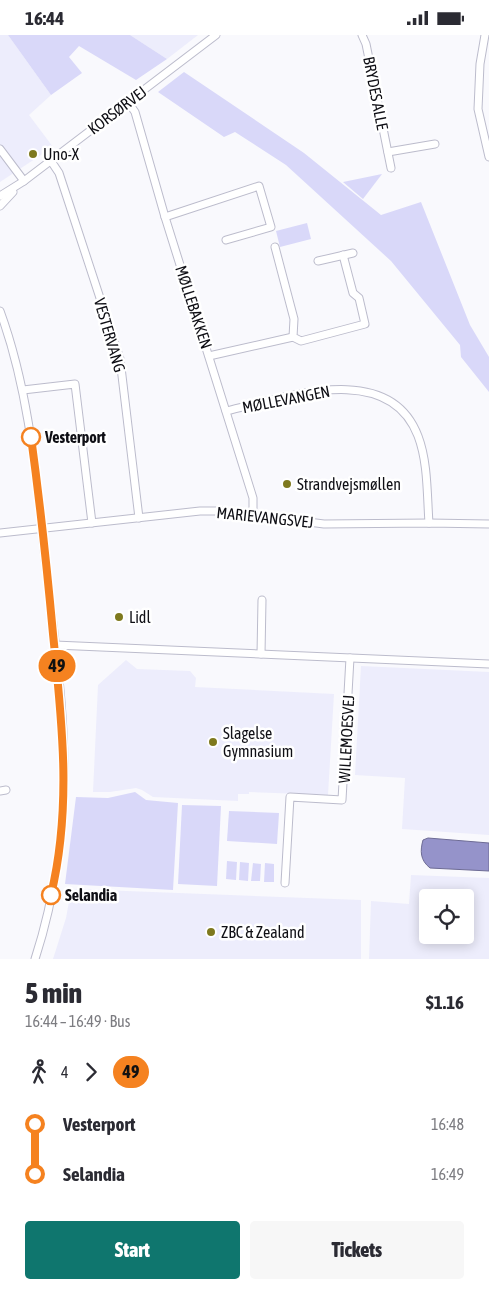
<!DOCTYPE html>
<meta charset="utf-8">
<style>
body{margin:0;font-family:"Asap Condensed",sans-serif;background:#f7f7f7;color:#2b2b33;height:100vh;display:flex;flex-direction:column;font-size:19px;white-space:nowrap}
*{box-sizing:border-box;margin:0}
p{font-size:16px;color:#7c7c81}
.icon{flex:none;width:28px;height:28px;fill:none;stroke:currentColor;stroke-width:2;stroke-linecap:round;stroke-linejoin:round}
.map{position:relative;height:924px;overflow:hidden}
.sheet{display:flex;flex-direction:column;background:#fff;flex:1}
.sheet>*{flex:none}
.badge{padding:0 10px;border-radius:16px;font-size:18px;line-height:32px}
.fabs{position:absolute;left:419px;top:854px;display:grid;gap:10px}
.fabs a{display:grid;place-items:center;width:55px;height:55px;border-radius:5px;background:#fff;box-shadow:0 2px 12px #0003;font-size:25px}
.map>.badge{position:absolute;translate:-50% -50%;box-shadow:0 0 0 2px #fff}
.legs{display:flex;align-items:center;gap:8px;height:55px;padding:0 25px;font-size:16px}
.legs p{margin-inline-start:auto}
.summary{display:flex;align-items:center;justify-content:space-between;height:85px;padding:0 25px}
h1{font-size:28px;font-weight:800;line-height:38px}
.primary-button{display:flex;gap:10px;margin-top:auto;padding:10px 25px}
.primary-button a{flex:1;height:58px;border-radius:5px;background:#0f766e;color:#fff;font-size:20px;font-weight:800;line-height:58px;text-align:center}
.primary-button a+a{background:#f7f7f7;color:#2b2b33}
ul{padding:0 25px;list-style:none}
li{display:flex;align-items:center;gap:18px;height:50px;font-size:19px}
li i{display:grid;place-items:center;width:8px;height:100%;margin:0 6px;background:currentColor}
li i::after{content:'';width:12px;height:12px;margin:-6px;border:4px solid;border-radius:50%;background:#fff}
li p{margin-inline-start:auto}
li:first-child i{background:linear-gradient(#0000 50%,currentColor 0)}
li:last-child i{background:linear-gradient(currentColor 50%,#0000 0)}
.status{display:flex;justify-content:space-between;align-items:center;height:35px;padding:0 25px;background:#fff;direction:ltr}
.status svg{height:14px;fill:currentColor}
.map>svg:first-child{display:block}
.built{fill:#ededfc;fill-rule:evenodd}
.green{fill:#d9d8f9}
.water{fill:#9593ca;stroke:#6d6b94}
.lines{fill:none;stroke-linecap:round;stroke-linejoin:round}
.minor-casing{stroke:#bcbccc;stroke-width:9}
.minor{stroke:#fff;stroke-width:7}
.line-1-casing{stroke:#fff;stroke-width:11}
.line-1{stroke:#f58220;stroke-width:8}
.poi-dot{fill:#7e791e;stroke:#fff;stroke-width:2}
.stop-1-dot{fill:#fff;stroke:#f58220;stroke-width:2.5}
.labels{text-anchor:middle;stroke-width:5;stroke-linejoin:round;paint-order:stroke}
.street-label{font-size:16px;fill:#0f0f15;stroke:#fff}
.poi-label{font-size:16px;fill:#0f0f15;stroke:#fff;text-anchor:start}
.stop-label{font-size:16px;font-weight:bold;fill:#0f0f15;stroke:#fff;text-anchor:start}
</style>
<div class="status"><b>16:44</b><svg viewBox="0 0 49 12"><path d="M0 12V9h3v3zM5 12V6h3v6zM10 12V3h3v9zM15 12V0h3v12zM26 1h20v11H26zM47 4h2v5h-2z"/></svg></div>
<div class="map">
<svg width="489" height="924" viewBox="0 0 489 924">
<rect width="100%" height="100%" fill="#f9f9fd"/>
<g class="built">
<path d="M 0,0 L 8,0 L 51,60 L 29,80 L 53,112 L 0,147 Z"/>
<path d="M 130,0 L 198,0 L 167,24 Z"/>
<path d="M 126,625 L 137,634 L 190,636 L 196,643 L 195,652 L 334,659 L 328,760 L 249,757 L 249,759 L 238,759 L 238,766 L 153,762 L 142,755 L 136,753 L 110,757 L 93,757 L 98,650 Z"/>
<path d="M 361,631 L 489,637 L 489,800 L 402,794 L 405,743 L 355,740 Z"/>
<path d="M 411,840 L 489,843 L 489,924 L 369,924 L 371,866 L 409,869 ZM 428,862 L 465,862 L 465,900 L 428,900 Z"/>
<path d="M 75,854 L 361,865 L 361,924 L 53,924 L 66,883 L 70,861 Z"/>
</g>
<g class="green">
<path d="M 8,0 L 130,0 L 167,24 L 136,45 L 79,11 L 69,22 L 82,38 L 51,60 Z"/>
<path d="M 184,37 L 304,118 L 381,180 L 421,167 L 470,290 L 489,322 L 489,357 L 461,322 L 460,310 L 391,226 L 286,130 L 235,97 L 224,102 L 158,57 Z"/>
<path d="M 382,139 L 363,164 L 343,147 Z"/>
<path d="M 307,188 L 311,204 L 280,212 L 276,196 Z"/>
<path d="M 135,757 L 146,765 L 178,768 L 173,855 L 65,849 L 76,762 L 108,763 Z"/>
<path d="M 182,770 L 221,771 L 217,851 L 178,849 Z"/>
<path d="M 229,776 L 279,778 L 277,809 L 227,806 Z"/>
<path d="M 227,826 L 237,827 L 236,845 L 226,844 Z"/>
<path d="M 240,827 L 249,828 L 248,846 L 239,845 Z"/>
<path d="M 253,828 L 261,829 L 260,846 L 251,846 Z"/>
<path d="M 265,828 L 274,829 L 274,847 L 264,847 Z"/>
</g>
<path class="water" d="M 428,803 L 489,808 L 489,836 L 430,833 C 420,825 420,816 423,805 Z"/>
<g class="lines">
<defs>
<g id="minor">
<path d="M 362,0 L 366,9 L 391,133"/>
<path d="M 485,0 L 480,29 L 478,74 L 489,122"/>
<path d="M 128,67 L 135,77 L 165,182 L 253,463 L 253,479"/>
<path d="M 0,114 L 24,146"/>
<path d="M 388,117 L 435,109"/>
<path d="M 51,126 L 59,138 L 120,324 L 139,483"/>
<path d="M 0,161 L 24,146 L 216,0"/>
<path d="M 0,171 L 13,157"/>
<path d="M 165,182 L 259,151 L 271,192 L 226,205"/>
<path d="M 275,212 L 294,284 L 293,302 L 301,306 L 365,289 L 359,263 L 353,258 L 343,220"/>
<path d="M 318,226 L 353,218"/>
<path d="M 0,276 C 29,355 36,440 45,524 C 53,591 63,659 64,727 C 65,791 55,863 35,924"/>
<path d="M 209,321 L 293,302"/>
<path d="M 23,355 L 75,349 L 92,488"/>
<path d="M 226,376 C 284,363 389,324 418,401 C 428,427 427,460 429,488"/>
<path d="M 0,498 L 200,476 L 222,476 L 324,489 L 429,488 L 489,489"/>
<path d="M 55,610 L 489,629"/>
<path d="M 261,619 L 262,565"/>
<path d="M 0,756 L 6,755"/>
<path d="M 285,848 L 290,762 L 342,765 L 350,623"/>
</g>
</defs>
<use href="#minor" class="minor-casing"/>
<use href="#minor" class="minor"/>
</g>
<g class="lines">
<defs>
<path id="line-1" d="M 31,402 C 40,468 47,533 53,599 C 62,687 72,772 51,860"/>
</defs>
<use href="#line-1" class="line-1-casing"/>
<use href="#line-1" class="line-1"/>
</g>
<g class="poi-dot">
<circle cx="33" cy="119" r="5"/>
<circle cx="287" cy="449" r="5"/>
<circle cx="119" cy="582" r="5"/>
<circle cx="213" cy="707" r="5"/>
<circle cx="211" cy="897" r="5"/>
</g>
<g class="stop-1-dot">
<circle cx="31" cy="402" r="9"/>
<circle cx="51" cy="860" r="9"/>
</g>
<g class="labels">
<g class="street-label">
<text transform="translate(376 58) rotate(79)" y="6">BRYDES ALLE</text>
<text transform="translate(117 75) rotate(-37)" y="6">KORSØRVEJ</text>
<text transform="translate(194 272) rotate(72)" y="6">MØLLEBAKKEN</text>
<text transform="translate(110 300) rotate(74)" y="6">VESTERVANG</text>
<text transform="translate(286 364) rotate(-11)" y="6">MØLLEVANGEN</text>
<text transform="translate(265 482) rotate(6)" y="6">MARIEVANGSVEJ</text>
<text transform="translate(346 704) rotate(-87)" y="6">WILLEMOESVEJ</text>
</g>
<g class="poi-label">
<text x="43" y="125">Uno-X</text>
<text x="297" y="455">Strandvejsmøllen</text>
<text x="129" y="588">Lidl</text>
<text x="223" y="704">Slagelse<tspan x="223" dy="18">Gymnasium</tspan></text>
<text x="221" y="903">ZBC &amp; Zealand</text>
</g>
<g class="stop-label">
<text x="45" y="408">Vesterport</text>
<text x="65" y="866">Selandia</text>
</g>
</g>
</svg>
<div class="fabs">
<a><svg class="icon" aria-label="locate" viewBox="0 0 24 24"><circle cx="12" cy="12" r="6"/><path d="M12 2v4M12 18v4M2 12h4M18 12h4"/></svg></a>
</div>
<b class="badge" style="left:57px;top:631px;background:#f58220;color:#111">49</b>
</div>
<section class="sheet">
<div class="summary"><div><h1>5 min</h1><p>16:44 – 16:49 · Bus</p></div><b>$1.16</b></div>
<div class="legs"><svg class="icon" aria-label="walk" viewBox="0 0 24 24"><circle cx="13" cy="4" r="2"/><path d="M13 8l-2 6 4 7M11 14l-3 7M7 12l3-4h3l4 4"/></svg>4<svg class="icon" aria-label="forward" viewBox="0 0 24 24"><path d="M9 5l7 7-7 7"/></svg><b class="badge" style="background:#f58220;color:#111">49</b></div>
<ul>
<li><i style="color:#f58220"></i><b>Vesterport</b><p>16:48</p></li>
<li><i style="color:#f58220"></i><b>Selandia</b><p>16:49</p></li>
</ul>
<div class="primary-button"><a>Start</a><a>Tickets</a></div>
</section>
